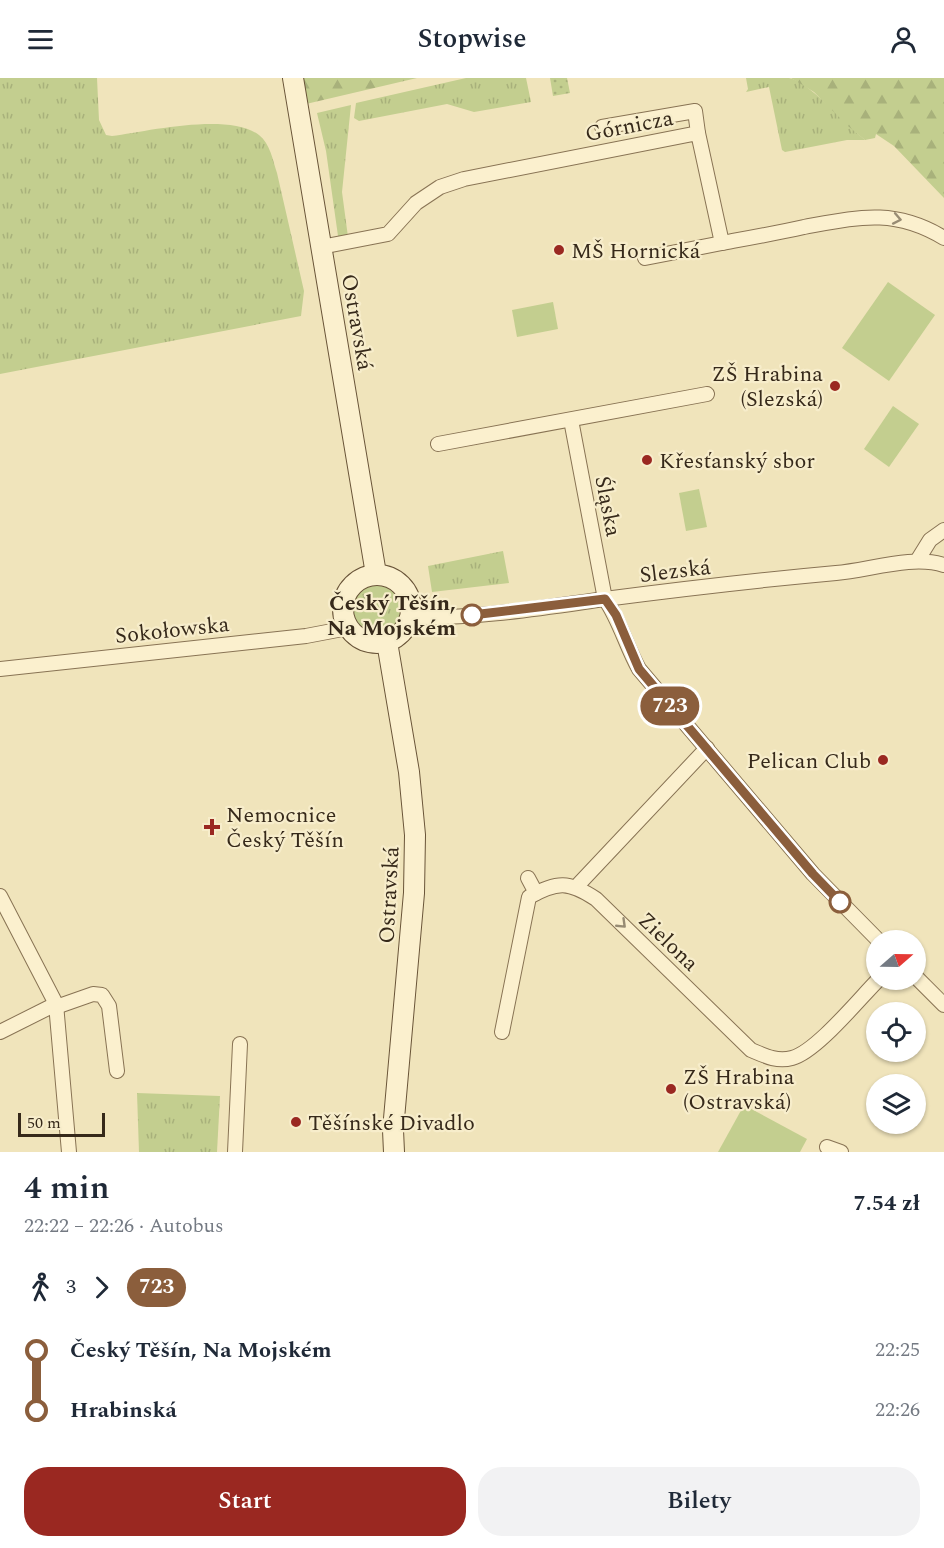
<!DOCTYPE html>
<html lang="pl">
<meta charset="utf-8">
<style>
body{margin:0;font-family:Spectral,serif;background:#f2f2f3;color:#1f2937;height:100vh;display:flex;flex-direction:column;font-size:22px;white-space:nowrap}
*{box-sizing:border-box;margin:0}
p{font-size:20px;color:#747a83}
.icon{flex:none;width:33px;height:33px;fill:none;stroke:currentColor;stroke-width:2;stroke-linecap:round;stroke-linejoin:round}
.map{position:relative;height:1074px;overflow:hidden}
.sheet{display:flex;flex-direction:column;background:#fff;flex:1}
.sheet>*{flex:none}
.badge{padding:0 12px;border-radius:20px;font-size:21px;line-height:39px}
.needle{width:39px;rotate:70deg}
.tools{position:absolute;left:866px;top:852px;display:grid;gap:12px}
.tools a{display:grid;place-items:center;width:60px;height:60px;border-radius:50%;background:#fff;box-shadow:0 2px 4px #0004;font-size:30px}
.scale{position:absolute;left:18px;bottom:15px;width:87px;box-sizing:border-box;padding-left:6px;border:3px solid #36291a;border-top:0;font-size:16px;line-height:21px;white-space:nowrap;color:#36291a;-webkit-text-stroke:4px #f7edcb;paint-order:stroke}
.map>.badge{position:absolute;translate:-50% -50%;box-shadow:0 0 0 3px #fff}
.legs{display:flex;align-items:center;gap:9px;height:66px;padding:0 24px;font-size:20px}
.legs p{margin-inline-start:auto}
.headline{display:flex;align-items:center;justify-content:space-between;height:102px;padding:0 24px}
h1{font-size:33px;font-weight:600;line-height:45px}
.primary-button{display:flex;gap:12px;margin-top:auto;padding:12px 24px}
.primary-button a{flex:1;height:69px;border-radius:24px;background:#9a2821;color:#fff;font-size:24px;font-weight:600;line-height:69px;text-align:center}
.primary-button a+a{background:#f2f2f3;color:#1f2937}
ul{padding:0 24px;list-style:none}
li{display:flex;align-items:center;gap:21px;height:60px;font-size:22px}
li i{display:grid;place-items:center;width:9px;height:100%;margin:0 8px;background:currentColor}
li i::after{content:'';width:15px;height:15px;margin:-8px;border:4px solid;border-radius:50%;background:#fff}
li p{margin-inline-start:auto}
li:first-child i{background:linear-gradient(#0000 50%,currentColor 0)}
li:last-child i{background:linear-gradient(currentColor 50%,#0000 0)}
header{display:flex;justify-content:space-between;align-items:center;height:78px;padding:0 24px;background:#fff;font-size:27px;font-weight:600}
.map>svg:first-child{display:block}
.grass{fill:url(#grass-tufts)}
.forest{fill:url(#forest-firs)}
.park{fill:url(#park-dots)}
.garden{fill:#c3ce8f}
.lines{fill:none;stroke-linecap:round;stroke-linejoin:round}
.street-casing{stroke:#887354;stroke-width:16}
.secondary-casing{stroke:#695438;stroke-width:22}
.street{stroke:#fbf0ce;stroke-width:14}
.secondary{stroke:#fbf0ce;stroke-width:20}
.oneway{stroke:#988c74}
.line-1-casing{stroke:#fff;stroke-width:14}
.line-1{stroke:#8b5e3c;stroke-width:9}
.poi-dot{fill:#9a2821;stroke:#f7edcb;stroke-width:2}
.stop-1-dot{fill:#fff;stroke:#8b5e3c;stroke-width:3}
.labels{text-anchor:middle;stroke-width:4.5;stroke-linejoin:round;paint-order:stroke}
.street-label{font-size:22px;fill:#36291a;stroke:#f7edcb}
.poi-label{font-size:22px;fill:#36291a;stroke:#f7edcb;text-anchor:start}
.stop-label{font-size:22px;font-weight:bold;fill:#36291a;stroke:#f7edcb;text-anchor:end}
</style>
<header><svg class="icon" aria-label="menu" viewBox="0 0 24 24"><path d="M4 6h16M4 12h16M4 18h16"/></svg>Stopwise<svg class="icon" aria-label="person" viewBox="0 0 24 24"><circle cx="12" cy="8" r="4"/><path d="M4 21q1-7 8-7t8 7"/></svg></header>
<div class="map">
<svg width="944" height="1074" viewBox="0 0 944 1074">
<defs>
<pattern id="grass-tufts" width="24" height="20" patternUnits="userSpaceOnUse" patternTransform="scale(1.5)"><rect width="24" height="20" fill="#c3ce8f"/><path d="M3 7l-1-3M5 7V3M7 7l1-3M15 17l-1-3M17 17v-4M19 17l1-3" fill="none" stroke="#a8b17b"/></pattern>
<pattern id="forest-firs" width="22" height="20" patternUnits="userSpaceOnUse" patternTransform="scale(1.5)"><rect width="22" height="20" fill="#c3ce8f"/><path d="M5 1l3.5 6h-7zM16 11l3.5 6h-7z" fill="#a8b17b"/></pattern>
<pattern id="park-dots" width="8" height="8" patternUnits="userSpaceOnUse" patternTransform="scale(1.5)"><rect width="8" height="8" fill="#c3ce8f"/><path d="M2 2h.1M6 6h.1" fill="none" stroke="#a8b17b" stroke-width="1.8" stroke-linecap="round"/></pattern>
</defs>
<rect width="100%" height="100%" fill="#f0e4bb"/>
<g class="grass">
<path d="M 0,0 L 97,0 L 99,42 L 106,57 L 112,58 C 148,53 229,34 259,57 C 270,65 273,83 277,95 L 304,213 L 301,238 L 0,296 Z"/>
<path d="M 466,0 L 526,0 L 531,24 L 474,34 L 447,26 L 359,43 L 354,40 L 356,25 Z"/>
<path d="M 746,0 C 760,0 775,0 789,0 C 808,3 847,47 865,62 L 847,62 L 785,74 L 782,72 L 769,9 L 746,14 L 748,11 Z"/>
<path d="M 351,27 L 342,114 L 348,159 L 338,158 L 326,73 L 317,35 Z"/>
<path d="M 503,473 L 509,505 L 432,514 L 428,488 Z"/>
<circle cx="376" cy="531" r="26"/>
<path d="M 137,1015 L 220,1018 L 217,1074 L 139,1074 Z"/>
</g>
<g class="forest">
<path d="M 303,0 L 417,0 L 306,26 Z"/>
<path d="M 791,0 L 944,0 L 944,120 L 894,68 L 876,56 L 875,60 L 865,62 L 848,48 L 814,14 Z"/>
</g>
<path class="park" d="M 550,0 L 567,0 L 570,15 L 553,18 Z"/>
<g class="garden">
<path d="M 888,204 L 935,237 L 889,303 L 842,270 Z"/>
<path d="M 553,224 L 558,251 L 517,259 L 512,232 Z"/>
<path d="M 893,328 L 919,346 L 889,389 L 864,371 Z"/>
<path d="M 699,411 L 707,449 L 686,453 L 679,415 Z"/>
<path d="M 744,1027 L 807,1061 L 800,1074 L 718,1074 Z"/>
</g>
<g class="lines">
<defs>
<g id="street">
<path d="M 602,49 L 695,33 L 698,55"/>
<path d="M 321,169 L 388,156 L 416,125 L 440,109 L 464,101 L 698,55 L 722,165 C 749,160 777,155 804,149 C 859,139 894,130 944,160"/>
<path d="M 645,180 L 722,165"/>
<path d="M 571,342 L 605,521 C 620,543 626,568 639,591 L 813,796 L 878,862"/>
<path d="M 438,366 L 707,316"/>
<path d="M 917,483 L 930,462 L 944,452"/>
<path d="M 410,539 C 475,541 541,530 605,521 C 682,511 759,502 836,495 C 870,492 912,477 944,487"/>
<path d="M 0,591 L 306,558 L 348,550"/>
<path d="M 528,800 L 536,815"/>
<path d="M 577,808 L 707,670"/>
<path d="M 0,818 L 56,926 L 69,1074"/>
<path d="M 915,898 L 944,927"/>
<path d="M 56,929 L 93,916 L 102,917 L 109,928 L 117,993"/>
<path d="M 0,954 L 56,926"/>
<path d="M 502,954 L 529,819 C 557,803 569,803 596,821 L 751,972 C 765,978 777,984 792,980 C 816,974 859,921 878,902"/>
<path d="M 827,1069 L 841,1074"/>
<path d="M 235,1074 L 240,966"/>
</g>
<g id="secondary">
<path d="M 293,0 L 376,496"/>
<circle cx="377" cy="531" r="34"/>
<path d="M 387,564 L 409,694 L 415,757 L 414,815 L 393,1052 L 394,1074"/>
</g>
</defs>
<use href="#street" class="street-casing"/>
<use href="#secondary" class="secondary-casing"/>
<use href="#street" class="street"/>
<use href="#secondary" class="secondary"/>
</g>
<defs><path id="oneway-chevron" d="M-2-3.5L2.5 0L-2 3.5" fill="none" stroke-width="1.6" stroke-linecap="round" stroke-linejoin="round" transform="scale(1.5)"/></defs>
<g class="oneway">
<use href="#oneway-chevron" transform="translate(897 141) rotate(11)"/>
<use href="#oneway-chevron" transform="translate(622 846) rotate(44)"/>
</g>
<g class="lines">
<defs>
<path id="line-1" d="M 472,537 L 605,521 L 616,537 L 639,591 L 813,796 L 840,824"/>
</defs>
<use href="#line-1" class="line-1-casing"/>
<use href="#line-1" class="line-1"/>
</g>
<g class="poi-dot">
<circle cx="559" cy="172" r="6"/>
<circle cx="835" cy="308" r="6"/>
<circle cx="647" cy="382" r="6"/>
<circle cx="883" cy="682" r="6"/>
<path d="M209 740h6v6h6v6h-6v6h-6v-6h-6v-6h6z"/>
<circle cx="671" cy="1011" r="6"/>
<circle cx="296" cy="1044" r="6"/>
</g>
<g class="stop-1-dot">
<circle cx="472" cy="537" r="10"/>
<circle cx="840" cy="824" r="10"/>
</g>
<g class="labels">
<g class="street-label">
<text transform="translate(629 47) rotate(-11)" y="8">Górnicza</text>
<text transform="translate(358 244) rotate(80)" y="8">Ostravská</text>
<text transform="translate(609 428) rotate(79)" y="8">Śląska</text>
<text transform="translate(675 492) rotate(-7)" y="8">Slezská</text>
<text transform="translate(172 551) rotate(-6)" y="8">Sokołowska</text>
<text transform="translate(388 817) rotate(-87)" y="8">Ostravská</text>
<text transform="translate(669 863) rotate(44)" y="8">Zielona</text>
</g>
<g class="poi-label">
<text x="571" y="180">MŠ Hornická</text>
<text x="823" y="303" text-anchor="end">ZŠ Hrabina<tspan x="823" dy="25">(Slezská)</tspan></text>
<text x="659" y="390">Křesťanský sbor</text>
<text x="871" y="690" text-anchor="end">Pelican Club</text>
<text x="226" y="744">Nemocnice<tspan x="226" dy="25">Český Těšín</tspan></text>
<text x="683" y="1006">ZŠ Hrabina<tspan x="683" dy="25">(Ostravská)</tspan></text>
<text x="308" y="1052">Těšínské Divadlo</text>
</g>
<g class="stop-label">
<text x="456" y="532">Český Těšín,<tspan x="456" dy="25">Na Mojském</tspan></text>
</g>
</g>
</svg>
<div class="tools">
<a><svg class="needle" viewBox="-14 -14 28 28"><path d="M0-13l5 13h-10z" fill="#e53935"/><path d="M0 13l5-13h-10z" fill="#747a83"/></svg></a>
<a><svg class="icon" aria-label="locate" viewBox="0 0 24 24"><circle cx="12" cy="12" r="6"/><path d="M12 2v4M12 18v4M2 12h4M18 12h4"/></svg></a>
<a><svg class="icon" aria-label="layers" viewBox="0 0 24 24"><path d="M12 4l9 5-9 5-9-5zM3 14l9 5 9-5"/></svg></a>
</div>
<div class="scale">50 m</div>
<b class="badge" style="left:670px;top:628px;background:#8b5e3c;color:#fff">723</b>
</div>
<section class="sheet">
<div class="headline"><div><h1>4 min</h1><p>22:22 – 22:26 · Autobus</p></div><b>7.54 zł</b></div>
<div class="legs"><svg class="icon" aria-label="walk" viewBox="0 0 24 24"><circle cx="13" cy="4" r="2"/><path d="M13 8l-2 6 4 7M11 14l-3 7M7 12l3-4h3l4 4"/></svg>3<svg class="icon" aria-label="forward" viewBox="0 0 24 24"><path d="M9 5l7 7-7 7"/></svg><b class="badge" style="background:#8b5e3c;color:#fff">723</b></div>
<ul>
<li><i style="color:#8b5e3c"></i><b>Český Těšín, Na Mojském</b><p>22:25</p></li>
<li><i style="color:#8b5e3c"></i><b>Hrabinská</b><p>22:26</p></li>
</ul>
<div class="primary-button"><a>Start</a><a>Bilety</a></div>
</section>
